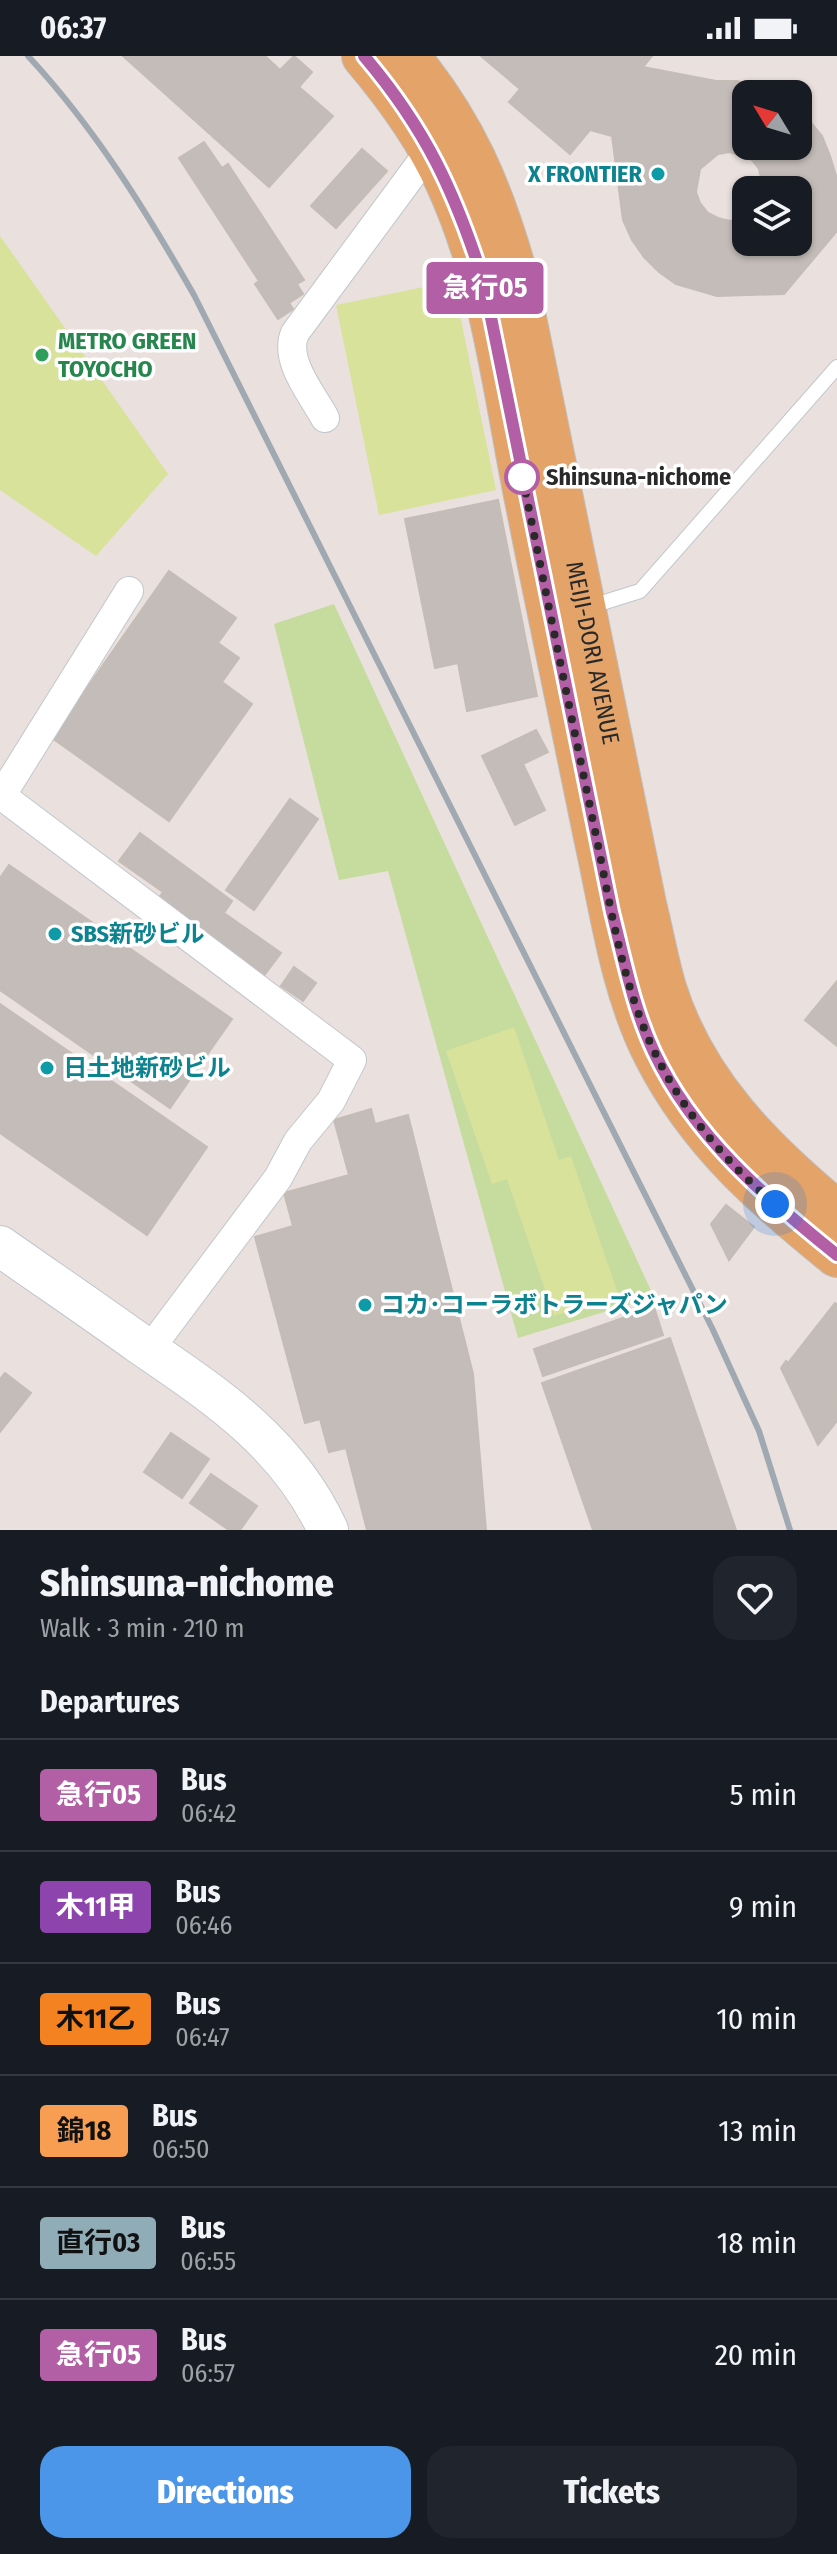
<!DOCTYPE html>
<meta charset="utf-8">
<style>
body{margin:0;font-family:"Fira Sans Condensed","Noto Sans JP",sans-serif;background:#20242c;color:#f1f3f6;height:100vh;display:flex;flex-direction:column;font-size:30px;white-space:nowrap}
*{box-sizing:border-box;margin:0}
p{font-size:26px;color:#9ea1a6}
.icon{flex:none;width:44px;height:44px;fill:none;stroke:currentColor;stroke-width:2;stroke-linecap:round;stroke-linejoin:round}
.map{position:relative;height:1474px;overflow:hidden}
.details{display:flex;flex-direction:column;background:#171b24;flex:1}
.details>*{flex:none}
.badge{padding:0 16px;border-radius:6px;font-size:28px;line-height:52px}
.needle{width:52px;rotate:308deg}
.tools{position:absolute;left:732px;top:24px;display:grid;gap:16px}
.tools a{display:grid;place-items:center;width:80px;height:80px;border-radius:16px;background:#171b24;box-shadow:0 2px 6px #0004;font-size:40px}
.you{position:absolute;width:40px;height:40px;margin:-20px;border:6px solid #fff;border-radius:50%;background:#1a73e8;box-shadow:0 0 0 12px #1a73e833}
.map>.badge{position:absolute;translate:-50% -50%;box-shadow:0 0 0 4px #fff}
h2{padding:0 40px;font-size:30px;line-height:72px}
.round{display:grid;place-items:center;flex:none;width:84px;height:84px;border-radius:24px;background:#20242c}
.head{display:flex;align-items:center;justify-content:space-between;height:136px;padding:0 40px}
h1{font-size:38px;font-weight:800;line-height:60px}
.action{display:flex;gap:16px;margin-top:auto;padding:16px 40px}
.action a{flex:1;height:92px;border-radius:24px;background:#4b96e8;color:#fff;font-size:32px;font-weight:800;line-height:92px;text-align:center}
.action a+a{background:#20242c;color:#f1f3f6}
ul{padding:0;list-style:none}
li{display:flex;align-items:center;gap:24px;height:112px;padding:0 40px;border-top:2px solid #363941}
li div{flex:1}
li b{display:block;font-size:30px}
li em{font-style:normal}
li .badge{min-width:88px;font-weight:700;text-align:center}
.status{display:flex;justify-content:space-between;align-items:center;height:56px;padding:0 40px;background:#171b24;direction:ltr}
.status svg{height:22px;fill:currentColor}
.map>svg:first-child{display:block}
.green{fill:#c5dc9e}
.pitch{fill:#d8e29b}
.building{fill:#c3bcb8;stroke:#c5bcb6;stroke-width:2;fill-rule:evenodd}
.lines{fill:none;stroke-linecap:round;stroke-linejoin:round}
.lane-casing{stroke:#c1c7cf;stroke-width:16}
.street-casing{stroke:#c1c7cf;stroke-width:30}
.secondary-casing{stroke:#c1c7cf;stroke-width:42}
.primary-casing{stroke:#bfbfbf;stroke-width:46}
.lane{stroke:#fff;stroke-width:14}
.street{stroke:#fff;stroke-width:28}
.secondary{stroke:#fff;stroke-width:40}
.primary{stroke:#e3a369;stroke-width:44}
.rail{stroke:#a0a8b2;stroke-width:6}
.line-casing{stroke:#fff;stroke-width:18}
.line{stroke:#b35fa6;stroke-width:12}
.walk{stroke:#292929;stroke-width:8;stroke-dasharray:0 14.4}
.culture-dot{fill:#0f9aa8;stroke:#fff;stroke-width:3}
.leisure-dot{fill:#2e9e5b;stroke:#fff;stroke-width:3}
.stop-dot{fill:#fff;stroke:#b35fa6;stroke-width:4}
.labels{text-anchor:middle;stroke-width:7;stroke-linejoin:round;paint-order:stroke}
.culture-label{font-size:24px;font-weight:bold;fill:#0d838f;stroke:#fff;text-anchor:start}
.leisure-label{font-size:24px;font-weight:bold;fill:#27864d;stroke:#fff;text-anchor:start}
.stop-label{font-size:24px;font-weight:bold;fill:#292929;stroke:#fff;text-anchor:start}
.street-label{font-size:24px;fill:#292929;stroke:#fff}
</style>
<div class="status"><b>06:37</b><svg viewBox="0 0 49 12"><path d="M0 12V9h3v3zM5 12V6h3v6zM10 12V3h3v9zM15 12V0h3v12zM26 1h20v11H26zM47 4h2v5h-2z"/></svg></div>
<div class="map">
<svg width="837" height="1474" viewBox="0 0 837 1474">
<rect width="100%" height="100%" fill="#eae0dd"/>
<path class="green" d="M 334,548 L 654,1241 L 518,1282 L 388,815 L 339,824 L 274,568 Z"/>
<g class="pitch">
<path d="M 0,180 L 168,418 L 96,500 L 0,434 Z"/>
<path d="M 453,225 L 496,434 L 379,459 L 336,249 Z"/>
<path d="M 514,971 L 559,1104 L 571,1100 L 618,1238 L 554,1260 L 507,1123 L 492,1128 L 446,995 Z"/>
</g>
<g class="building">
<path d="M 123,0 L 265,0 L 280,14 L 294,0 L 312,16 L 299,31 L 333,60 L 269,131 Z"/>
<path d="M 481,0 L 652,0 L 643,11 L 716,25 L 737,25 L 777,36 L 780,38 L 746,38 L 746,90 L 798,90 L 798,51 L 822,80 L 830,100 L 837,123 L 837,175 L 784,238 L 717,240 L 676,228 L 659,216 L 644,201 L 632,184 L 623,164 L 612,80 L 590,74 L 570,98 L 509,46 L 520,33 ZM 730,96 L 752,104 L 759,113 L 764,134 L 798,134 L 798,186 L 746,186 L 746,160 L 730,165 L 718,162 L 708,157 L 700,147 L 696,136 L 700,113 L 718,98 Z"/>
<path d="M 204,86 L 222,112 L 228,108 L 304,224 L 297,228 L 303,238 L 289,247 L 293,253 L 278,263 L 255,228 L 259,225 L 179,102 Z"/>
<path d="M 362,93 L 387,115 L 336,172 L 311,150 Z"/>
<path d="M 498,444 L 537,640 L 467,655 L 458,607 L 435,612 L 405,463 Z"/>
<path d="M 169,515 L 236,562 L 218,587 L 239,602 L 222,626 L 252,648 L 169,765 L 52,682 Z"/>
<path d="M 536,674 L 548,696 L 523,708 L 545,754 L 515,769 L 482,700 Z"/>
<path d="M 290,743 L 318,763 L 254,854 L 226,834 Z"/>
<path d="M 140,777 L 232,845 L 224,857 L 281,897 L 263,921 L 156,846 L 163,836 L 119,805 Z"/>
<path d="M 9,809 L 232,963 L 170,1052 L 0,934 L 0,822 Z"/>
<path d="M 294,911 L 316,927 L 303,945 L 281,930 Z"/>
<path d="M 837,925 L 837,990 L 805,964 Z"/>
<path d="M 0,948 L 207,1091 L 147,1179 L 0,1077 Z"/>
<path d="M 371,1053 L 375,1068 L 408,1059 L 473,1318 L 486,1474 L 367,1474 L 346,1392 L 329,1396 L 320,1363 L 305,1367 L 255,1181 L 293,1170 L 284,1137 L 349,1119 L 334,1064 Z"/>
<path d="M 726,1149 L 754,1171 L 729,1204 L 711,1168 Z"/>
<path d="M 835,1247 L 837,1249 L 837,1345 L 788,1307 Z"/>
<path d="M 654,1251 L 663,1279 L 543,1320 L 534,1293 Z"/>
<path d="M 670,1282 L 736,1474 L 593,1474 L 542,1327 Z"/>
<path d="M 786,1305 L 837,1345 L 837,1365 L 818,1389 L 781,1312 Z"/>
<path d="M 5,1317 L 31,1337 L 0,1376 L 0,1323 Z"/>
<path d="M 171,1377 L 209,1403 L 182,1442 L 144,1416 Z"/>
<path d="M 211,1418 L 257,1450 L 240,1474 L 229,1474 L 190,1447 Z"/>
</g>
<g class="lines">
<defs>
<path id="lane" d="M 589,551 L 640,535 L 837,311"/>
<g id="street">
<path d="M 325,362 C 312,338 283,304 295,277 L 431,93"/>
<path d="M 2,740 L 352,1004 L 331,1045 L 298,1085 L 278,1122 L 149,1294"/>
<path d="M 0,742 L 129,535"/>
</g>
<path id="secondary" d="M 0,1190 C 47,1223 94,1255 140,1288 C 216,1340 288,1387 328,1474"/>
<g id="primary">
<path d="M 364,0 C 397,39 427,80 448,127 C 494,227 506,342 528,449 C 550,560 573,671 596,781 C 612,853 622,933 656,999 C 700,1085 764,1140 837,1199"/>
<path id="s1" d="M 407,0 C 464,69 491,133 515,218 L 644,848 C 651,876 656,905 664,932 C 694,1028 762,1095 837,1157"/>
</g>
</defs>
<use href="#lane" class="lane-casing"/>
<use href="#street" class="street-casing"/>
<use href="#secondary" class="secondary-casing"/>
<use href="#primary" class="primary-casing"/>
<use href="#lane" class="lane"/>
<use href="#street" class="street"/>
<use href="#secondary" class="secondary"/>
<use href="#primary" class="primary"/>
<path class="rail" d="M 28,0 C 95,72 146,155 194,239 L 713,1274 L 759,1375 L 790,1474"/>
</g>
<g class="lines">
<defs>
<path id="line" d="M 364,0 C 426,73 455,136 484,227 L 612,856 C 624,903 633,951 654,996 C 694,1081 766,1142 837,1199"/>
</defs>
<use href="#line" class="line-casing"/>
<use href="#line" class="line"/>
<path class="walk" d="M 522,421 L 520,408 C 544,529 569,649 594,770 C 610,845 621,927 655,997 C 683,1055 726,1107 775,1148"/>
</g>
<g class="culture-dot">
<circle cx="658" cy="118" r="8"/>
<circle cx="55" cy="878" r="8"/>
<circle cx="47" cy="1012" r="8"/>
<circle cx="365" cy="1249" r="8"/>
</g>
<circle class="leisure-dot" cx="42" cy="299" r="8"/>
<circle class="stop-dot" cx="522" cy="421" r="16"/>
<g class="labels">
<g class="culture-label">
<text x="642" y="126" text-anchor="end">X FRONTIER</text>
<text x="71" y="886">SBS新砂ビル</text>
<text x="63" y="1020">日土地新砂ビル</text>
<text x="381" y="1257">コカ･コーラボトラーズジャパン</text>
</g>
<g class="leisure-label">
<text x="58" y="293">METRO GREEN<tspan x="58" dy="28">TOYOCHO</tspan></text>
</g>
<g class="stop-label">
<text x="546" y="429">Shinsuna-nichome</text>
</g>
<g class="street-label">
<text dy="8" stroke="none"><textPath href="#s1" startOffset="632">MEIJI-DORI AVENUE</textPath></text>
</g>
</g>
</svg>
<div class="tools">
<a><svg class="needle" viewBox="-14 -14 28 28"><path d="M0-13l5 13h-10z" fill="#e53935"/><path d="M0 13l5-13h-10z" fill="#9ea1a6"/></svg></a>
<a><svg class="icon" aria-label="layers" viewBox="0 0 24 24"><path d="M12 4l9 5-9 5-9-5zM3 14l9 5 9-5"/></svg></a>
</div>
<div class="you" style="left:775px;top:1148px"></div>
<b class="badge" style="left:485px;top:232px;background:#b35fa6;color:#fff">急行05</b>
</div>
<section class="details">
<div class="head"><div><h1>Shinsuna-nichome</h1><p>Walk · 3 min · 210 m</p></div><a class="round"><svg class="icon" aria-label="heart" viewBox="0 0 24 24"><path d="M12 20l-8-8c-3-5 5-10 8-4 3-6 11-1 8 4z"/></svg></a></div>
<h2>Departures</h2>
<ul>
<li><span class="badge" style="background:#b35fa6;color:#fff">急行05</span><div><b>Bus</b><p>06:42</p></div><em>5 min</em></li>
<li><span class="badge" style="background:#8e44ad;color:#fff">木11甲</span><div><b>Bus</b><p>06:46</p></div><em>9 min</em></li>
<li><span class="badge" style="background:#f58220;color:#111">木11乙</span><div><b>Bus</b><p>06:47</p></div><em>10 min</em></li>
<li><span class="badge" style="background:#f89e53;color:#111">錦18</span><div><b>Bus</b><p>06:50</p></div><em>13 min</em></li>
<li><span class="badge" style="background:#90acb6;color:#111">直行03</span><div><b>Bus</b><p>06:55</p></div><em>18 min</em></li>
<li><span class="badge" style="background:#b35fa6;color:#fff">急行05</span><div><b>Bus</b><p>06:57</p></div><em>20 min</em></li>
</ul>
<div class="action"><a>Directions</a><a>Tickets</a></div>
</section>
